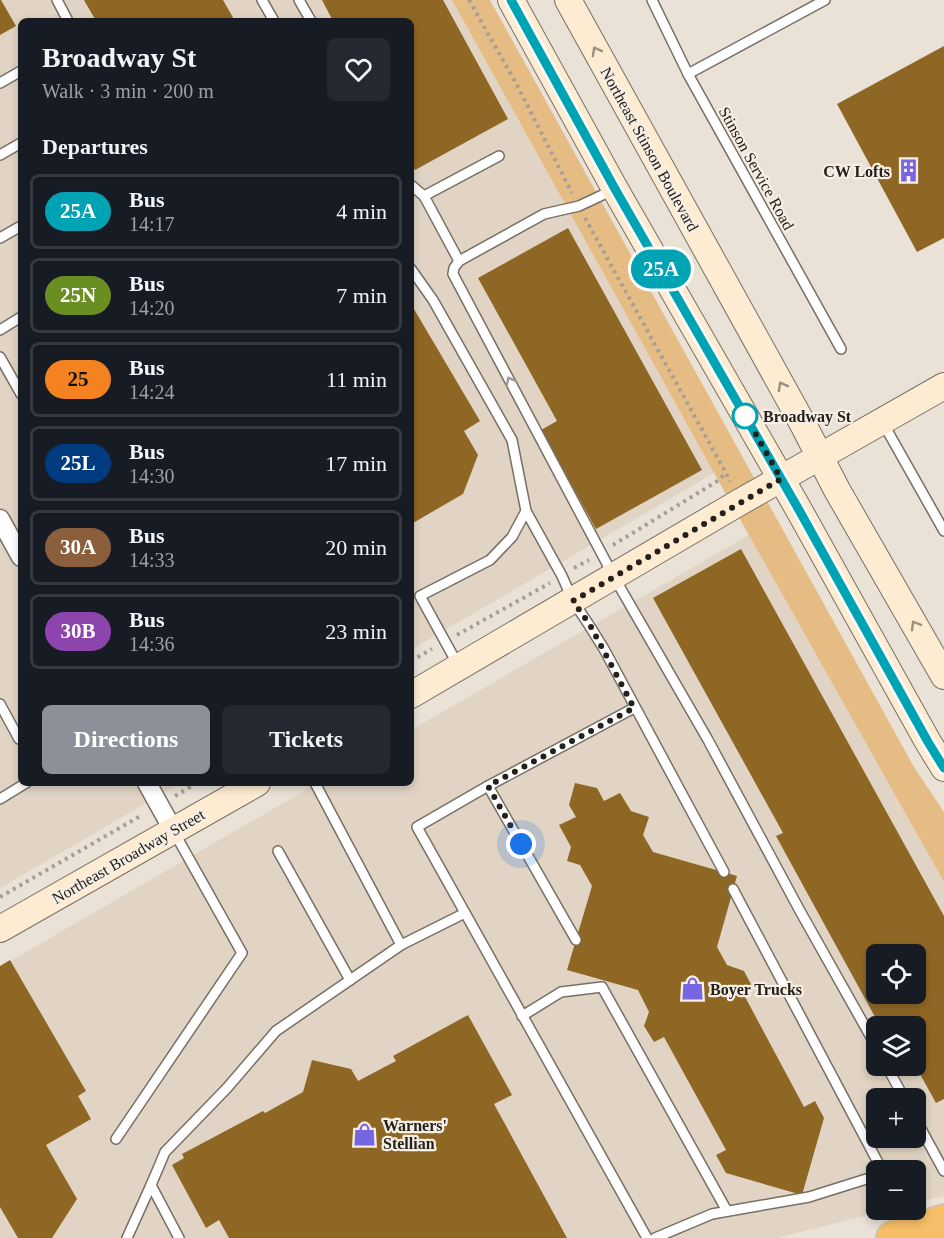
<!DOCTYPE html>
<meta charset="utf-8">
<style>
body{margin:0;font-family:Georgia,serif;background:#242831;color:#f1f3f6;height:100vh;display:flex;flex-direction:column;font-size:22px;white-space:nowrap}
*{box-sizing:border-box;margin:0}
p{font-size:20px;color:#9ea1a6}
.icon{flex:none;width:33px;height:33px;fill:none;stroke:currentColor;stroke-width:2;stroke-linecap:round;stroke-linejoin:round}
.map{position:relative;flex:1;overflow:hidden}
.drawer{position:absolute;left:18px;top:18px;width:396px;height:768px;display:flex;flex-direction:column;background:#171b24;border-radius:9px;box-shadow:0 3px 9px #0003}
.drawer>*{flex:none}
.badge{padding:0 12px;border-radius:20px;font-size:21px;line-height:39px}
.buttons{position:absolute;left:866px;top:944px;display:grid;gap:12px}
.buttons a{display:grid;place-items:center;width:60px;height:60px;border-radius:9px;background:#171b24;box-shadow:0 3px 9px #0003;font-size:30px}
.you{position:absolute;width:30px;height:30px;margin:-15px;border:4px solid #fff;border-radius:50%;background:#1a73e8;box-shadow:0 0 0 9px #1a73e833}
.map>.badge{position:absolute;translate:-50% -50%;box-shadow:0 0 0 3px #fff}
h2{padding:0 24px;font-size:22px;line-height:54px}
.round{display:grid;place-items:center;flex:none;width:63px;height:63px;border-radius:9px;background:#242831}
.overview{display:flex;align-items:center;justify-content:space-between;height:102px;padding:0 24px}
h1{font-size:28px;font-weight:600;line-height:45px}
.primary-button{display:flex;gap:12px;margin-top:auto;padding:12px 24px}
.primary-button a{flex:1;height:69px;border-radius:9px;background:#8c9099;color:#fff;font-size:24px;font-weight:600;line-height:69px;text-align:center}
.primary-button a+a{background:#242831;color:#f1f3f6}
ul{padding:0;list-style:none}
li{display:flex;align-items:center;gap:18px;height:75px;margin:0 12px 9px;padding:0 12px;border:3px solid #363941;border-radius:9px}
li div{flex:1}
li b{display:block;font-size:22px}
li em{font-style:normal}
li .badge{min-width:66px;font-weight:700;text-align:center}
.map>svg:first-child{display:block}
.built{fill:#e1d4c4;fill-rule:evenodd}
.green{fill:#e5bd84}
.building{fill:#8f6725;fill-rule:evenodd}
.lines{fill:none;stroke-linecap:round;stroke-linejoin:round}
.lane-casing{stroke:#776f65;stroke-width:12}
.street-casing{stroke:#776f65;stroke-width:21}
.secondary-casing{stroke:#776f65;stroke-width:28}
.highway-casing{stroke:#c6c5c4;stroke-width:36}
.path{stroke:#a49e95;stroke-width:4;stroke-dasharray:3 4.5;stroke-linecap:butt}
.lane{stroke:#fff;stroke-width:9}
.street{stroke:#fff;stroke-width:18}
.secondary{stroke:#fdecd2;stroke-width:26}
.highway{stroke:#f7be68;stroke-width:33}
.oneway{stroke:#9b9181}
.oneway2{stroke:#9c9b99}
.line-casing{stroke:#fff;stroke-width:14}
.line{stroke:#00a3b4;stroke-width:9}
.walk{stroke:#24211d;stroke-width:6;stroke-dasharray:0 10.8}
.stop-dot{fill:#fff;stroke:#00a3b4;stroke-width:3}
.labels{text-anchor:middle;stroke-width:4.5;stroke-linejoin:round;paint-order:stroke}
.street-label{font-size:16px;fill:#24211d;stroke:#f8efe4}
.poi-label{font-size:16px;font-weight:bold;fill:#24211d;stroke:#f8efe4;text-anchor:start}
.stop-label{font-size:16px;font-weight:bold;fill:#24211d;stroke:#f8efe4;text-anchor:start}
</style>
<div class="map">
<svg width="944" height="1238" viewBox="0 0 944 1238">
<rect width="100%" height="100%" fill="#eae2d7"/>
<g class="built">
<path d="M 0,0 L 452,0 L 714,473 L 411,650 L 411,21 L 21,21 L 21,783 L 181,783 L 0,888 Z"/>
<path d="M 749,535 L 944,882 L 944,1196 L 915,1203 L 915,1170 L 876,1170 L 876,1209 L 892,1209 L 777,1238 L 0,1238 L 0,967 L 318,783 L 411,783 L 411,730 ZM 876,954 L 915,954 L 915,993 L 876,993 ZM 876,1026 L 915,1026 L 915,1065 L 876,1065 ZM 876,1098 L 915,1098 L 915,1137 L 876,1137 Z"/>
</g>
<path class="green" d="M 452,0 L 490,0 L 914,767 L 944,812 L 944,882 L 714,473 Z"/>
<g class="building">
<path d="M 0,0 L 1,0 L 16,26 L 0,35 Z"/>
<path d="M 84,0 L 223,0 L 235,21 L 96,21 Z"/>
<path d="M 322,0 L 443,0 L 508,119 L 415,170 L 411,163 L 411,21 L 333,21 Z"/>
<path d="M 944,46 L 944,238 L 917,252 L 837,104 Z"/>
<path d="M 568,228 L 702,470 L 596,529 L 541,430 L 557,421 L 478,278 Z"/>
<path d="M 411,304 L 480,421 L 464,431 L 478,455 L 463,494 L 413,523 L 411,522 Z"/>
<path d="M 741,549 L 944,916 L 944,1099 L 936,1103 L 915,1065 L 915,1026 L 880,1026 L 776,836 L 783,833 L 653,598 ZM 876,954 L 915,954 L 915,993 L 876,993 Z"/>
<path d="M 575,783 L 597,788 L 604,801 L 620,793 L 631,811 L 649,817 L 643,835 L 653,852 L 737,876 L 717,947 L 727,965 L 744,971 L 753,988 L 743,993 L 804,1107 L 815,1101 L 824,1118 L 802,1195 L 726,1173 L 716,1155 L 726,1150 L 664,1037 L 654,1042 L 644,1026 L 649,1012 L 638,990 L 567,970 L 592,886 L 580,865 L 567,861 L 571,847 L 559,825 L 576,817 L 569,805 Z"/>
<path d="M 10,960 L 86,1091 L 78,1096 L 91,1119 L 46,1145 L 77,1199 L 52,1238 L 18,1238 L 0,1207 L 0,966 Z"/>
<path d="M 468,1015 L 512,1095 L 494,1104 L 567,1238 L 229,1238 L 219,1220 L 206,1228 L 172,1165 L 184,1158 L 182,1154 L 263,1111 L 265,1113 L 303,1092 L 312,1060 L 351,1069 L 358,1081 L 396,1061 L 393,1056 Z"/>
</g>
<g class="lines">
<defs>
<g id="lane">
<path d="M 57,0 L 68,21"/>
<path d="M 262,0 L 274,21"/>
<path d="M 299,0 L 311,21"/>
<path d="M 652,0 L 688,74 L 841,349"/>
<path d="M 688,74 L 825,0"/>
<path d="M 0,83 L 21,71"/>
<path d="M 0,155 L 21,143"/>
<path d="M 499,156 L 424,196 L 459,261 L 544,214 L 579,206 L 613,190"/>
<path d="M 411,185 L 424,196"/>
<path d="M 0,238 L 21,226"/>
<path d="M 459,261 L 454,268 L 453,274 L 614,577 L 708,740 L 800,911 L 876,1046"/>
<path d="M 411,269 L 433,300 L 512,440 L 526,511 L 562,576 L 573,601 L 589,625 L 604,649 L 724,872"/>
<path d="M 0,330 L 21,317"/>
<path d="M 0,357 L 21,394"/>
<path d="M 883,423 L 944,531"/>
<path d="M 458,665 L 420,596 L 490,560 L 512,537 L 526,511"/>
<path d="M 0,704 L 19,739"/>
<path d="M 634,708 L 488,786 L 417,827 L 647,1238"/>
<path d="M 488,786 L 576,940"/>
<path d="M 0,799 L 26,783"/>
<path d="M 278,851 L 350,980"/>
<path d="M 733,889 L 882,1170"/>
<path d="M 401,945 L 465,913"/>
<path d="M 522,1016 L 561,992 L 602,987 L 727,1211"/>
<path d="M 886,1065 L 904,1098"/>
<path d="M 915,1118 L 944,1171"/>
<path d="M 116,1139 L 242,953 L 174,832"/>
<path d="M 127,1238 L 151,1185"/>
<path d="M 179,1238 L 151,1185 L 165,1152 L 227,1088 L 276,1031 L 401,945 L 315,783"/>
<path d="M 655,1238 L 712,1214 L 809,1197 L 876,1176"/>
</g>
<g id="street">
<path d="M 0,519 L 21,557"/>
<path d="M 147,783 L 173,830"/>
</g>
<g id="secondary">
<path d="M 511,0 L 615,189 L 799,510 L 928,742 L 944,768"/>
<path d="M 568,0 L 804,426 L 837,490 L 944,676"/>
<path d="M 411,695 L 740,502 L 944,386"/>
<path d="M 0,929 L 257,783"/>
</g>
<path id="highway" d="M 893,1238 L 944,1221"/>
</defs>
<use href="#lane" class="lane-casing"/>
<use href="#street" class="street-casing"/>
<use href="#secondary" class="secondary-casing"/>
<use href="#highway" class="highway-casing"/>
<g class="path">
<path d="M 469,0 L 517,85 L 572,193"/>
<path d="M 585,218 L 726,473 L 730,482"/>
<path d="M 613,545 L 716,482 L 726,473"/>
<path d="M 574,568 L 589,560"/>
<path d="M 457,635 L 550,583"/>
<path d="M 411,661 L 432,649"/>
<path d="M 175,796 L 197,783"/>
<path d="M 0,897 L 142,815"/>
</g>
<use href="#lane" class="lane"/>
<use href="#street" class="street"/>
<use href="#secondary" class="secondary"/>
<use href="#highway" class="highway"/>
</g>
<defs><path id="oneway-chevron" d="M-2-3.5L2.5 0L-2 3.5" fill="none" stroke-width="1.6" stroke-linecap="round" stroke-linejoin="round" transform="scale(1.5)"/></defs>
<g class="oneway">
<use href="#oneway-chevron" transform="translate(596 51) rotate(-119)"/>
<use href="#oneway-chevron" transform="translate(782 386) rotate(-119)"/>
<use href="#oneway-chevron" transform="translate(915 625) rotate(-120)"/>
</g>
<use class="oneway2" href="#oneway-chevron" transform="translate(510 381) rotate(-118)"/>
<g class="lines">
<defs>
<path id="line" d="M 511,0 L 615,189 L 799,510 L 928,742 L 944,768"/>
</defs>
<use href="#line" class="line-casing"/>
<use href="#line" class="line"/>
<path class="walk" d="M 521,844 L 488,786 L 634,708 L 590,625 L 573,601 L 781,479 L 741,408 L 745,416"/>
</g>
<defs>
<symbol id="building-bare" viewBox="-9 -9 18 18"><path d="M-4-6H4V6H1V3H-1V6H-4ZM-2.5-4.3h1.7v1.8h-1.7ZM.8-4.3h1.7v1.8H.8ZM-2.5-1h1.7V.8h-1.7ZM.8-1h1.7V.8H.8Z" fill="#7766e1" stroke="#f8efe4" stroke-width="2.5" paint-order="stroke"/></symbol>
<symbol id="shop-bare" viewBox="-9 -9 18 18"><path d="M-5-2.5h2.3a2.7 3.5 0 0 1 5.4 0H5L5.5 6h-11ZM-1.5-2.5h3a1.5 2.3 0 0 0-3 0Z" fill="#7766e1" stroke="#f8efe4" stroke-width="2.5" paint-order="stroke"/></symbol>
</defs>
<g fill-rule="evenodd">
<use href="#building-bare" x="892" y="154" width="33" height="33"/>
<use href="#shop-bare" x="676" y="972" width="33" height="33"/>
<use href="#shop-bare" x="348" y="1118" width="33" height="33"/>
</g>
<circle class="stop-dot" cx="745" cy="416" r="12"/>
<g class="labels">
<g class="street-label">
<text transform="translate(650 149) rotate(61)" y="6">Northeast Stinson Boulevard</text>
<text transform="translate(757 168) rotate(61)" y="6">Stinson Service Road</text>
<text transform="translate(128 856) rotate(-30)" y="6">Northeast Broadway Street</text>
</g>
<g class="poi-label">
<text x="890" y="177" text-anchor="end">CW Lofts</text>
<text x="710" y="995">Boyer Trucks</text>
<text x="383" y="1131">Warners'<tspan x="383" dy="18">Stellian</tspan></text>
</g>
<g class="stop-label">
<text x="763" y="422">Broadway St</text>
</g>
</g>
</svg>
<div class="buttons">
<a><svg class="icon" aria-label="locate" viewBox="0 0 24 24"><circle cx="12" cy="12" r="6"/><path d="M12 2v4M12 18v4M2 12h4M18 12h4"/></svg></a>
<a><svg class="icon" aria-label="layers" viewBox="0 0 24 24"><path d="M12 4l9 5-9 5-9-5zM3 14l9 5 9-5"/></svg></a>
<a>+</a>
<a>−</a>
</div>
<div class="you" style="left:521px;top:844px"></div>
<b class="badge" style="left:661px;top:269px;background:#00a3b4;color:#fff">25A</b>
<section class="drawer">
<div class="overview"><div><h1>Broadway St</h1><p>Walk · 3 min · 200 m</p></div><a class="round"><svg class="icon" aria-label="heart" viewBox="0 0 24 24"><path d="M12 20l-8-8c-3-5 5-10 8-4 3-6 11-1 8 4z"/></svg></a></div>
<h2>Departures</h2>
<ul>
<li><span class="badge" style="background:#00a3b4;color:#fff">25A</span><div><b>Bus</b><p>14:17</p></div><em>4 min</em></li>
<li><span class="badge" style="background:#6b8e23;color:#fff">25N</span><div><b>Bus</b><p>14:20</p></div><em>7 min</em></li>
<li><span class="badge" style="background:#f58220;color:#111">25</span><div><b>Bus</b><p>14:24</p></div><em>11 min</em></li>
<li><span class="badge" style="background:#003b80;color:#fff">25L</span><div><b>Bus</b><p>14:30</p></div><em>17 min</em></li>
<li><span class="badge" style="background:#8b5e3c;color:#fff">30A</span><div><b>Bus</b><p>14:33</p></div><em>20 min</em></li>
<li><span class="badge" style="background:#8e44ad;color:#fff">30B</span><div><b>Bus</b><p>14:36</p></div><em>23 min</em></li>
</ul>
<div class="primary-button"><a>Directions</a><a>Tickets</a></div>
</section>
</div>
